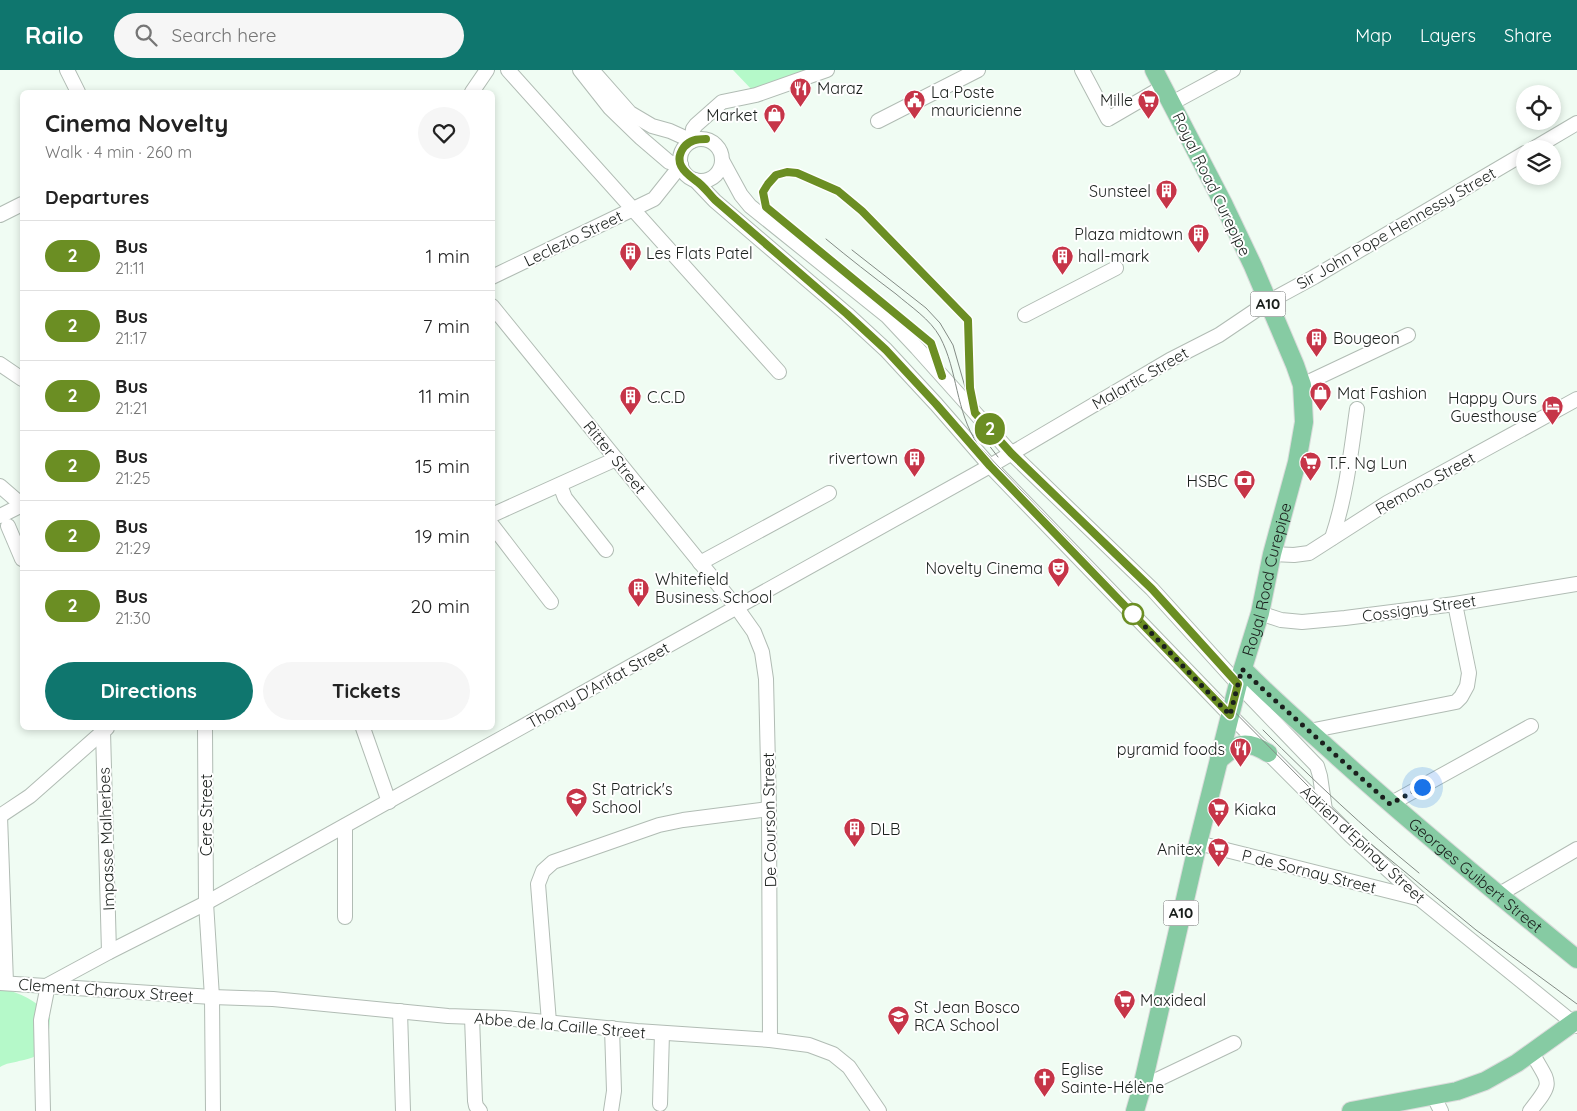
<!DOCTYPE html>
<meta charset="utf-8">
<style>
body{margin:0;font-family:Quicksand,sans-serif;background:#f6f6f6;color:#222;height:100vh;display:flex;flex-direction:column;font-size:19px;white-space:nowrap}
*{box-sizing:border-box;margin:0}
p{font-size:16px;color:#767676}
.icon{flex:none;width:28px;height:28px;fill:none;stroke:currentColor;stroke-width:2;stroke-linecap:round;stroke-linejoin:round}
.map{position:relative;flex:1;overflow:hidden}
.side{position:absolute;left:20px;top:20px;width:475px;height:640px;display:flex;flex-direction:column;background:#fff;border-radius:8px;box-shadow:0 2px 8px #0003}
.side>*{flex:none}
.badge{padding:0 10px;border-radius:16px;font-size:18px;line-height:32px}
.fabs{position:absolute;left:1516px;top:15px;display:grid;gap:10px}
.fabs a{display:grid;place-items:center;width:45px;height:45px;border-radius:50%;background:#fff;box-shadow:0 2px 8px #0003;font-size:25px}
.you{position:absolute;width:25px;height:25px;margin:-12px;border:4px solid #fff;border-radius:50%;background:#1a73e8;box-shadow:0 0 0 8px #1a73e833}
.map>.badge{position:absolute;translate:-50% -50%;box-shadow:0 0 0 2px #fff}
h2{padding:0 25px;font-size:19px;line-height:45px}
.round{display:grid;place-items:center;flex:none;width:52px;height:52px;border-radius:26px;background:#f6f6f6}
.overview{display:flex;align-items:center;justify-content:space-between;height:85px;padding:0 25px}
h1{font-size:24px;font-weight:700;line-height:38px}
.cta{display:flex;gap:10px;margin-top:auto;padding:10px 25px}
.cta a{flex:1;height:58px;border-radius:30px;background:#0f766e;color:#fff;font-size:20px;font-weight:700;line-height:58px;text-align:center}
.cta a+a{background:#f6f6f6;color:#222}
ul{padding:0;list-style:none}
li{display:flex;align-items:center;gap:15px;height:70px;padding:0 25px;border-top:1px solid #e0e0e0}
li div{flex:1}
li b{display:block;font-size:19px}
li em{font-style:normal}
li .badge{min-width:55px;font-weight:700;text-align:center}
header{display:flex;align-items:center;gap:30px;box-sizing:border-box;height:70px;padding:0 25px;background:#0f766e;color:#fff}
header strong{font-size:24px}
nav{display:flex;gap:28px;margin-inline-start:auto;font-size:18px}
.search{width:350px;height:45px;background:#f6f6f6;display:flex;align-items:center;gap:12px;box-sizing:border-box;padding:0 18px;border-radius:28px;color:#767676;font-size:19px}
.map>svg:first-child{display:block}
.green{fill:#b5f9c9}
.lines{fill:none;stroke-linecap:round;stroke-linejoin:round}
.minor-casing{stroke:#b1bcb4;stroke-width:16}
.major-casing{stroke:#dbdbdb;stroke-width:20}
.minor{stroke:#fff;stroke-width:14}
.major{stroke:#86cba3;stroke-width:18}
.tram{stroke:#838b85;stroke-width:1}
.line-casing{stroke:#fff;stroke-width:11}
.line{stroke:#6b8e23;stroke-width:8}
.walk{stroke:#1b201d;stroke-width:5;stroke-dasharray:0 9}
.stop-dot{fill:#fff;stroke:#6b8e23;stroke-width:2.5}
.labels{text-anchor:middle;stroke-width:4;stroke-linejoin:round;paint-order:stroke}
.shield{fill:#fff;stroke:#5f6361;stroke-width:1}
.shield-label{font-size:15px;font-weight:bold;fill:#1b201d}
.poi-label{font-size:16px;fill:#1b201d;stroke:#fff;text-anchor:start}
.street-label{font-size:16px;fill:#1b201d;stroke:#fff}
</style>
<header>
<strong>Railo</strong>
<div class="search"><svg class="icon" aria-label="search" viewBox="0 0 24 24"><circle cx="10" cy="10" r="6"/><path d="M15 15l6 6"/></svg>Search here</div>
<nav><a>Map</a><a>Layers</a><a>Share</a></nav>
</header>
<div class="map">
<svg width="1577" height="1041" viewBox="0 0 1577 1041">
<rect width="100%" height="100%" fill="#f0fcf3"/>
<g class="green">
<path d="M 733,0 L 808,0 L 754,22 Z"/>
<path d="M 0,917 C 22,925 35,928 50,948 C 48,974 48,986 19,991 C 13,993 6,993 0,997 Z"/>
</g>
<g class="lines">
<defs>
<g id="minor">
<path d="M 67,0 L 78,22"/>
<path d="M 508,0 L 779,302"/>
<path d="M 580,0 L 610,38 L 641,68 L 669,92 L 681,95"/>
<path d="M 592,0 L 630,43 L 652,56 L 670,61 L 692,71 L 693,59 L 696,55 L 722,32 L 756,25 L 827,0"/>
<path d="M 1082,0 L 1108,49 L 1163,17"/>
<path d="M 472,22 L 487,0"/>
<path d="M 1172,33 L 1233,0"/>
<path d="M 878,51 L 978,0"/>
<circle cx="701" cy="90" r="21"/>
<path d="M 1533,79 L 1577,53"/>
<path d="M 723,92 L 741,125 L 750,136 L 887,246 L 917,278 L 1011,383 L 1152,519 L 1238,614 L 1317,696 L 1320,706 L 1325,740"/>
<path d="M 695,110 L 715,131 L 847,244 L 886,280 L 936,334 L 990,396 L 1230,645 L 1350,765 L 1420,829 L 1577,956"/>
<path d="M 0,145 L 22,134"/>
<path d="M 492,207 L 654,129 L 681,95"/>
<path d="M 492,236 L 737,538 L 754,562 L 762,582 L 766,609 L 769,739 L 770,970"/>
<path d="M 1025,245 L 1116,198"/>
<path d="M 0,294 L 22,309"/>
<path d="M 1302,315 L 1408,265"/>
<path d="M 560,415 L 565,428 L 606,480"/>
<path d="M 0,416 L 22,435"/>
<path d="M 492,445 L 616,389"/>
<path d="M 0,446 L 22,435"/>
<path d="M 492,455 L 551,532"/>
<path d="M 8,456 L 22,489"/>
<path d="M 1332,468 C 1346,427 1351,382 1357,339"/>
<path d="M 1272,484 L 1294,485 L 1309,483 L 1387,433 L 1577,329"/>
<path d="M 700,493 L 829,423"/>
<path d="M 1260,543 L 1281,550 L 1302,552 L 1345,548 L 1455,534 L 1577,514"/>
<path d="M 101,658 L 103,661 L 109,882"/>
<path d="M 205,658 L 206,833 L 212,927 L 213,1041"/>
<path d="M 363,658 L 389,732"/>
<path d="M 1309,661 L 1446,634 L 1456,632 L 1461,627 L 1467,616 L 1469,603 L 1455,534"/>
<path d="M 1390,734 L 1531,656"/>
<path d="M 0,746 L 6,913"/>
<path d="M 0,746 L 30,726 L 107,658"/>
<path d="M 1198,773 L 1417,828"/>
<path d="M 1498,825 L 1577,779"/>
<path d="M 345,847 L 345,756"/>
<path d="M 0,913 L 212,927 L 273,929 L 448,946 L 504,948 L 637,961 L 770,970 L 809,975 L 833,984 L 849,997 L 879,1041"/>
<path d="M 400,941 L 403,1041"/>
<path d="M 472,947 L 475,1031 L 476,1036 L 480,1041"/>
<path d="M 549,952 L 538,814 L 543,801 L 553,792 L 659,755 L 683,750 L 769,739"/>
<path d="M 1142,1017 L 1234,973"/>
<path d="M 1433,1025 L 1441,1041"/>
<path d="M 660,1034 L 662,963"/>
<path d="M 43,1041 L 41,950 L 48,915 L 109,882 L 206,833 L 990,396 L 1170,290 L 1219,265 L 1268,232 L 1314,207 L 1525,83"/>
<path d="M 611,1041 L 614,1021 L 612,958"/>
<path d="M 1530,1041 C 1554,1011 1550,1015 1532,983"/>
</g>
<g id="major">
<path id="s1" d="M 1243,599 C 1273,630 1306,658 1338,687 C 1416,757 1496,823 1577,889"/>
<path d="M 1219,690 C 1238,673 1245,669 1268,683"/>
<path id="s2" d="M 1135,1041 L 1142,1017 L 1198,773 L 1238,614 L 1260,543 L 1272,484 L 1297,392 L 1304,352 L 1302,315 L 1295,295 L 1253,196 L 1224,135 L 1154,0"/>
<path d="M 1351,1041 L 1457,1021 L 1485,1011 L 1517,993 L 1577,950"/>
</g>
</defs>
<use href="#minor" class="minor-casing"/>
<use href="#major" class="major-casing"/>
<use href="#minor" class="minor"/>
<use href="#major" class="major"/>
<g class="tram">
<path d="M 826,169 C 849,188 872,206 896,224 C 911,237 930,249 940,267 C 958,301 955,340 978,375 L 1185,592 L 1314,722 L 1371,774 L 1476,860 L 1577,934"/>
<path d="M 852,180 L 926,238 L 940,253 L 953,275 L 975,352 L 981,365 L 998,387"/>
<path d="M 1263,660 C 1313,710 1364,758 1419,803"/>
</g>
</g>
<g class="lines">
<defs>
<path id="line" d="M 706,69 C 697,69 690,70 684,77 C 673,92 684,102 695,110 C 703,115 709,124 715,130 L 847,244 L 886,280 L 936,334 L 990,396 L 1230,645 L 1238,614 L 1152,519 L 1011,383 L 975,343 L 970,318 L 968,250 L 862,141 L 838,121 L 797,103 L 787,102 L 776,105 L 768,114 L 763,122 L 766,137 L 931,273 L 942,306"/>
</defs>
<use href="#line" class="line-casing"/>
<use href="#line" class="line"/>
<path class="walk" d="M 1133,544 L 1230,645 L 1242,599 L 1267,623 L 1390,734 L 1422,717"/>
</g>
<defs>
<symbol id="restaurant-pin" viewBox="-11 -11 22 30"><path d="M0 17L-7.5 6A9.5 9.5 0 1 1 7.5 6Z" fill="#c63548" stroke="#fff"/><path d="M-5-6h1v4h1v-4h1v4h1v-4h1v5L-1.5 .5V6h-2V.5L-5-1ZM5-6V6H3V1.5H1.5Q1.5-4 5-6Z" fill="#fff"/></symbol>
<symbol id="supermarket-pin" viewBox="-11 -11 22 30"><path d="M0 17L-7.5 6A9.5 9.5 0 1 1 7.5 6Z" fill="#c63548" stroke="#fff"/><path d="M-6-5.5h2.5l.6 2H6L4.5 2H-2.5L-4.4-4H-6ZM-1.5 3.2a1.3 1.3 0 1 0 .1 0ZM3 3.2a1.3 1.3 0 1 0 .1 0Z" fill="#fff"/></symbol>
<symbol id="civic-pin" viewBox="-11 -11 22 30"><path d="M0 17L-7.5 6A9.5 9.5 0 1 1 7.5 6Z" fill="#c63548" stroke="#fff"/><path d="M-.6-6.5H3V-4.5H.6V-3L4-1V1h2V6H-6V1h2V-1L-.6-3ZM-1.2 2.5V6h2.4V2.5Z" fill="#fff"/></symbol>
<symbol id="shop-pin" viewBox="-11 -11 22 30"><path d="M0 17L-7.5 6A9.5 9.5 0 1 1 7.5 6Z" fill="#c63548" stroke="#fff"/><path d="M-5-2.5h2.3a2.7 3.5 0 0 1 5.4 0H5L5.5 6h-11ZM-1.5-2.5h3a1.5 2.3 0 0 0-3 0Z" fill="#fff"/></symbol>
<symbol id="building-pin" viewBox="-11 -11 22 30"><path d="M0 17L-7.5 6A9.5 9.5 0 1 1 7.5 6Z" fill="#c63548" stroke="#fff"/><path d="M-4-6H4V6H1V3H-1V6H-4ZM-2.5-4.3h1.7v1.8h-1.7ZM.8-4.3h1.7v1.8H.8ZM-2.5-1h1.7V.8h-1.7ZM.8-1h1.7V.8H.8Z" fill="#fff"/></symbol>
<symbol id="hotel-pin" viewBox="-11 -11 22 30"><path d="M0 17L-7.5 6A9.5 9.5 0 1 1 7.5 6Z" fill="#c63548" stroke="#fff"/><path d="M-6-4.5h1.5V1H6V5H4.5V3h-9V5H-6ZM-4 0a1.8 1.8 0 1 1 3.6 0ZM.5 0V-2.5h3Q6-2.5 6 0Z" fill="#fff"/></symbol>
<symbol id="bank-pin" viewBox="-11 -11 22 30"><path d="M0 17L-7.5 6A9.5 9.5 0 1 1 7.5 6Z" fill="#c63548" stroke="#fff"/><path d="M-6-4H6V4H-6ZM0-2.3a2.3 2.3 0 1 0 0 4.6a2.3 2.3 0 1 0 0-4.6Z" fill="#fff"/></symbol>
<symbol id="theatre-pin" viewBox="-11 -11 22 30"><path d="M0 17L-7.5 6A9.5 9.5 0 1 1 7.5 6Z" fill="#c63548" stroke="#fff"/><path d="M-5-5.5Q0-4 5-5.5V0Q5 5 0 6Q-5 5-5 0ZM-3.3-2.5H-1v1.5H-3.3ZM1-2.5H3.3v1.5H1ZM-2.8 1Q0 5.5 2.8 1Z" fill="#fff"/></symbol>
<symbol id="school-pin" viewBox="-11 -11 22 30"><path d="M0 17L-7.5 6A9.5 9.5 0 1 1 7.5 6Z" fill="#c63548" stroke="#fff"/><path d="M0-5L7-2L0 1L-7-2ZM-4 1L0 2.5L4 1V4Q0 6-4 4Z" fill="#fff"/></symbol>
<symbol id="church-pin" viewBox="-11 -11 22 30"><path d="M0 17L-7.5 6A9.5 9.5 0 1 1 7.5 6Z" fill="#c63548" stroke="#fff"/><path d="M-1.2-6h2.4v3.5h3.3v2.4h-3.3V6h-2.4V-.1h-3.3v-2.4h3.3Z" fill="#fff"/></symbol>
</defs>
<g fill-rule="evenodd">
<use href="#restaurant-pin" x="788" y="6" width="25" height="34"/>
<use href="#supermarket-pin" x="1136" y="18" width="25" height="34"/>
<use href="#civic-pin" x="902" y="18" width="25" height="34"/>
<use href="#shop-pin" x="762" y="32" width="25" height="34"/>
<use href="#building-pin" x="1154" y="108" width="25" height="34"/>
<use href="#building-pin" x="1186" y="152" width="25" height="34"/>
<use href="#building-pin" x="618" y="170" width="25" height="34"/>
<use href="#building-pin" x="1050" y="174" width="25" height="34"/>
<use href="#building-pin" x="1304" y="256" width="25" height="34"/>
<use href="#shop-pin" x="1308" y="310" width="25" height="34"/>
<use href="#building-pin" x="618" y="314" width="25" height="34"/>
<use href="#hotel-pin" x="1540" y="324" width="25" height="34"/>
<use href="#building-pin" x="902" y="376" width="25" height="34"/>
<use href="#supermarket-pin" x="1298" y="380" width="25" height="34"/>
<use href="#bank-pin" x="1232" y="398" width="25" height="34"/>
<use href="#theatre-pin" x="1046" y="486" width="25" height="34"/>
<use href="#building-pin" x="626" y="506" width="25" height="34"/>
<use href="#restaurant-pin" x="1228" y="666" width="25" height="34"/>
<use href="#school-pin" x="564" y="716" width="25" height="34"/>
<use href="#supermarket-pin" x="1206" y="726" width="25" height="34"/>
<use href="#building-pin" x="842" y="746" width="25" height="34"/>
<use href="#supermarket-pin" x="1206" y="766" width="25" height="34"/>
<use href="#supermarket-pin" x="1112" y="918" width="25" height="34"/>
<use href="#school-pin" x="886" y="934" width="25" height="34"/>
<use href="#church-pin" x="1032" y="996" width="25" height="34"/>
</g>
<circle class="stop-dot" cx="1133" cy="544" r="10"/>
<g class="labels">
<g class="shield">
<rect x="1250.5" y="221.5" width="35" height="25" rx="4"/>
<rect x="1163.5" y="830.5" width="35" height="25" rx="4"/>
</g>
<g class="shield-label">
<text x="1268" y="239">A10</text>
<text x="1181" y="848">A10</text>
</g>
<g class="poi-label">
<text x="817" y="24">Maraz</text>
<text x="931" y="28">La Poste<tspan x="931" dy="18">mauricienne</tspan></text>
<text x="1133" y="36" text-anchor="end">Mille</text>
<text x="758" y="51" text-anchor="end">Market</text>
<text x="1151" y="127" text-anchor="end">Sunsteel</text>
<text x="1183" y="170" text-anchor="end">Plaza midtown</text>
<text x="646" y="189">Les Flats Patel</text>
<text x="1078" y="192">hall-mark</text>
<text x="1333" y="274">Bougeon</text>
<text x="1337" y="329">Mat Fashion</text>
<text x="647" y="333">C.C.D</text>
<text x="1537" y="334" text-anchor="end">Happy Ours<tspan x="1537" dy="18">Guesthouse</tspan></text>
<text x="898" y="394" text-anchor="end">rivertown</text>
<text x="1327" y="399">T.F. Ng Lun</text>
<text x="1228" y="417" text-anchor="end">HSBC</text>
<text x="1043" y="504" text-anchor="end">Novelty Cinema</text>
<text x="655" y="515">Whitefield<tspan x="655" dy="18">Business School</tspan></text>
<text x="1225" y="685" text-anchor="end">pyramid foods</text>
<text x="592" y="725">St Patrick's<tspan x="592" dy="18">School</tspan></text>
<text x="1234" y="745">Kiaka</text>
<text x="870" y="765">DLB</text>
<text x="1202" y="785" text-anchor="end">Anitex</text>
<text x="1140" y="936">Maxideal</text>
<text x="914" y="943">St Jean Bosco<tspan x="914" dy="18">RCA School</tspan></text>
<text x="1061" y="1005">Eglise<tspan x="1061" dy="18">Sainte-Hélène</tspan></text>
</g>
<g class="street-label">
<text transform="translate(1212 114) rotate(64)" y="6">Royal Road Curepipe</text>
<text transform="translate(1396 158) rotate(-30)" y="6">Sir John Pope Hennessy Street</text>
<text transform="translate(573 168) rotate(-26)" y="6">Leclezio Street</text>
<text transform="translate(1140 308) rotate(-30)" y="6">Malartic Street</text>
<text transform="translate(615 387) rotate(51)" y="6">Ritter Street</text>
<text transform="translate(1425 413) rotate(-29)" y="6">Remono Street</text>
<text dy="6" stroke="none"><textPath href="#s2" startOffset="548">Royal Road Curepipe</textPath></text>
<text transform="translate(1419 538) rotate(-8)" y="6">Cossigny Street</text>
<text transform="translate(598 615) rotate(-29)" y="6">Thomy D'Arifat Street</text>
<text transform="translate(206 745) rotate(-90)" y="6">Cere Street</text>
<text transform="translate(769 750) rotate(-91)" y="6">De Courson Street</text>
<text transform="translate(106 769) rotate(-92)" y="6">Impasse Malherbes</text>
<text transform="translate(1363 774) rotate(43)" y="6">Adrien d'Epinay Street</text>
<text transform="translate(1309 801) rotate(14)" y="6">P de Sornay Street</text>
<text dy="6" stroke="none"><textPath href="#s1" startOffset="311">Georges Guibert Street</textPath></text>
<text transform="translate(106 920) rotate(4)" y="6">Clement Charoux Street</text>
<text transform="translate(560 955) rotate(5)" y="6">Abbe de la Caille Street</text>
</g>
</g>
</svg>
<div class="fabs">
<a><svg class="icon" aria-label="locate" viewBox="0 0 24 24"><circle cx="12" cy="12" r="6"/><path d="M12 2v4M12 18v4M2 12h4M18 12h4"/></svg></a>
<a><svg class="icon" aria-label="layers" viewBox="0 0 24 24"><path d="M12 4l9 5-9 5-9-5zM3 14l9 5 9-5"/></svg></a>
</div>
<div class="you" style="left:1422px;top:717px"></div>
<b class="badge" style="left:990px;top:359px;background:#6b8e23;color:#fff">2</b>
<section class="side">
<div class="overview"><div><h1>Cinema Novelty</h1><p>Walk · 4 min · 260 m</p></div><a class="round"><svg class="icon" aria-label="heart" viewBox="0 0 24 24"><path d="M12 20l-8-8c-3-5 5-10 8-4 3-6 11-1 8 4z"/></svg></a></div>
<h2>Departures</h2>
<ul>
<li><span class="badge" style="background:#6b8e23;color:#fff">2</span><div><b>Bus</b><p>21:11</p></div><em>1 min</em></li>
<li><span class="badge" style="background:#6b8e23;color:#fff">2</span><div><b>Bus</b><p>21:17</p></div><em>7 min</em></li>
<li><span class="badge" style="background:#6b8e23;color:#fff">2</span><div><b>Bus</b><p>21:21</p></div><em>11 min</em></li>
<li><span class="badge" style="background:#6b8e23;color:#fff">2</span><div><b>Bus</b><p>21:25</p></div><em>15 min</em></li>
<li><span class="badge" style="background:#6b8e23;color:#fff">2</span><div><b>Bus</b><p>21:29</p></div><em>19 min</em></li>
<li><span class="badge" style="background:#6b8e23;color:#fff">2</span><div><b>Bus</b><p>21:30</p></div><em>20 min</em></li>
</ul>
<div class="cta"><a>Directions</a><a>Tickets</a></div>
</section>
</div>
